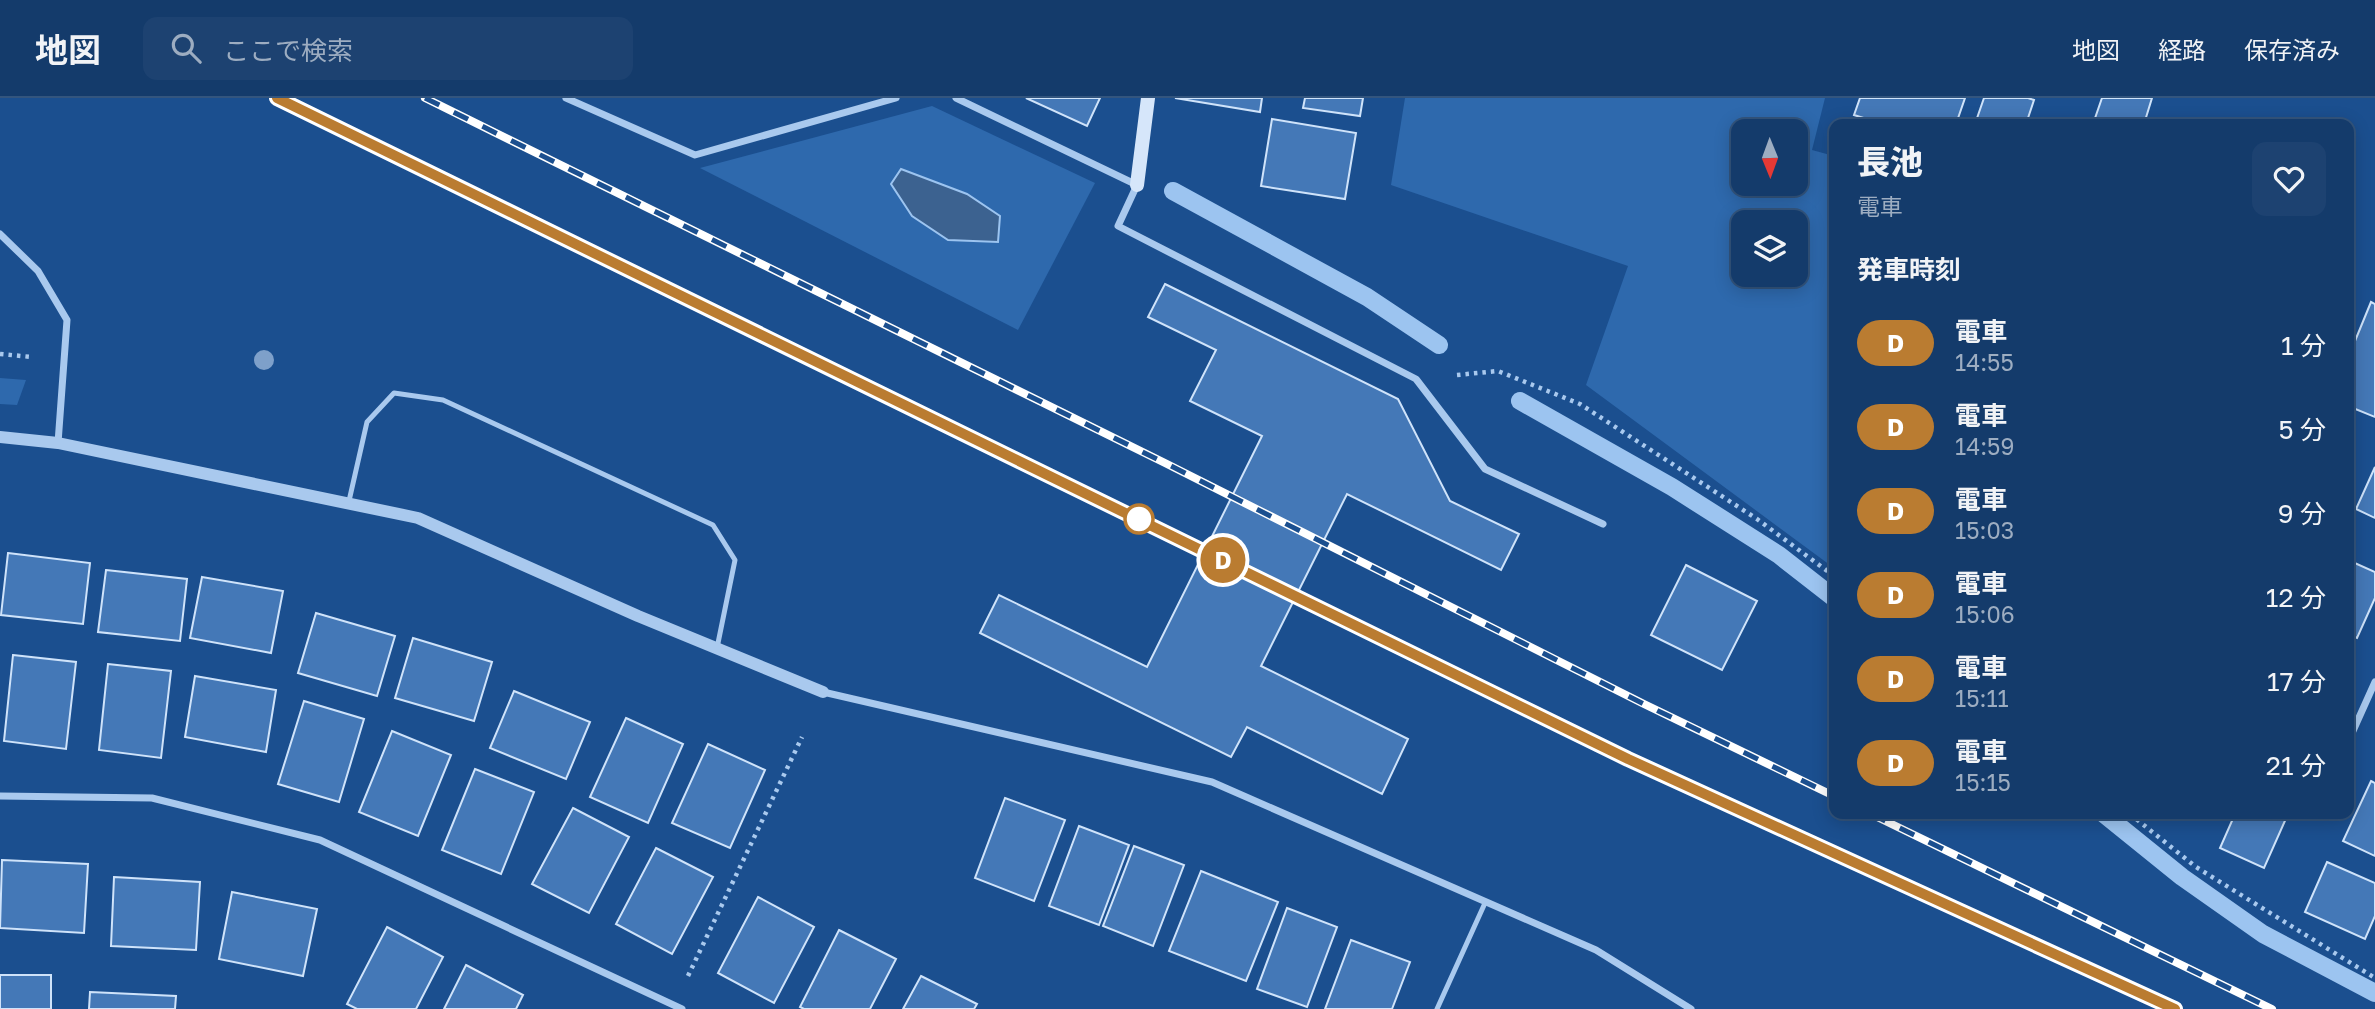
<!DOCTYPE html>
<html lang="ja">
<meta charset="utf-8">
<style>
body{margin:0;font-family:"Golos Text","Noto Sans JP",sans-serif;background:#1d4271;color:#f1f3f6;height:100vh;display:flex;flex-direction:column;font-size:26px;white-space:nowrap}
*{box-sizing:border-box;margin:0}
p{font-size:23px;color:#9dadc1}
.icon{flex:none;width:38px;height:38px;fill:none;stroke:currentColor;stroke-width:2;stroke-linecap:round;stroke-linejoin:round}
.map{position:relative;flex:1;overflow:hidden}
.drawer{position:absolute;left:1829px;top:21px;width:525px;height:700px;display:flex;flex-direction:column;background:#143b6b;border-radius:14px;box-shadow:0 4px 18px #0003,0 0 0 2px #33557e}
.drawer>*{flex:none}
.badge{padding:0 14px;border-radius:23px;font-size:24px;line-height:46px}
.needle{width:46px;rotate:179deg}
.buttons{position:absolute;left:1731px;top:21px;display:grid;gap:14px}
.buttons a{display:grid;place-items:center;width:77px;height:77px;border-radius:14px;background:#143b6b;box-shadow:0 4px 18px #0003,0 0 0 2px #33557e;font-size:35px}
.map>.badge{position:absolute;translate:-50% -50%;box-shadow:0 0 0 4px #fff}
h2{padding:0 28px;font-size:26px;line-height:63px}
.round{display:grid;place-items:center;flex:none;width:74px;height:74px;border-radius:14px;background:#1d4271}
.summary{display:flex;align-items:center;justify-content:space-between;height:119px;padding:0 28px}
h1{font-size:33px;font-weight:800;line-height:52px}
ul{padding:0;list-style:none}
li{display:flex;align-items:center;gap:21px;height:84px;padding:0 28px}
li div{flex:1}
li b{display:block;font-size:26px}
li em{font-style:normal}
li .badge{min-width:77px;font-weight:700;text-align:center}
header{display:flex;align-items:center;gap:42px;box-sizing:border-box;height:98px;padding:0 35px;background:#143b6b;border-bottom:2px solid #33557e}
header strong{font-size:33px}
nav{display:flex;gap:38px;margin-inline-start:auto;font-size:24px}
.search{width:490px;height:63px;background:#1d4271;display:flex;align-items:center;gap:18px;box-sizing:border-box;padding:0 24px;border-radius:14px;color:#9dadc1;font-size:26px}
.map>svg:first-child{display:block}
.green{fill:#2e69ad;fill-rule:evenodd}
.water{fill:#3c6290;stroke:#9cc4f0;stroke-width:2}
.lines{fill:none;stroke-linecap:round;stroke-linejoin:round}
.stream{stroke:#9cc4f0;stroke-width:18}
.building{fill:#4478b7;stroke:#cfe3fa;stroke-width:2}
.path{stroke:#a9c9ee;stroke-width:4.5;stroke-dasharray:3.5 5;stroke-linecap:butt}
.service{stroke:#a9c9ee;stroke-width:5}
.minor{stroke:#a9c9ee;stroke-width:7}
.tertiary{stroke:#a9c9ee;stroke-width:12}
.secondary{stroke:#d6e6fa;stroke-width:14}
.rail-casing{stroke:#fff;stroke-width:8}
.rail{stroke:#1b4f8f;stroke-width:5;stroke-dasharray:16;stroke-linecap:butt}
.tree{fill:#7ea0ca}
.line-casing{stroke:#fff;stroke-width:16}
.line{stroke:#ba7c31;stroke-width:10}
.stop-dot{fill:#fff;stroke:#ba7c31;stroke-width:3.5}
</style>
<header>
<strong>地図</strong>
<div class="search"><svg class="icon" aria-label="search" viewBox="0 0 24 24"><circle cx="10" cy="10" r="6"/><path d="M15 15l6 6"/></svg>ここで検索</div>
<nav><a>地図</a><a>経路</a><a>保存済み</a></nav>
</header>
<div class="map">
<svg width="2375" height="911" viewBox="0 0 2375 911">
<rect width="100%" height="100%" fill="#1b4f8f"/>
<g class="green">
<path d="M 1405,0 L 1825,0 L 1812,52 L 1834,58 L 1834,470 L 1586,287 L 1628,168 L 1391,87 ZM 1743,33 L 1796,33 L 1796,86 L 1743,86 ZM 1743,124 L 1796,124 L 1796,177 L 1743,177 Z"/>
<path d="M 932,8 L 1095,85 L 1018,232 L 700,70 Z"/>
<path d="M 0,280 L 26,282 L 17,307 L 0,306 Z"/>
</g>
<path class="water" d="M 901,71 L 967,96 L 1000,118 L 998,144 L 948,142 L 912,118 L 891,86 Z"/>
<g class="lines">
<g class="stream">
<path d="M 1173,93 L 1367,199 L 1439,247"/>
<path d="M 1520,303 L 1672,389 L 1779,457 L 1834,500"/>
<path d="M 2104,716 L 2182,779 L 2263,836 L 2375,895"/>
</g>
</g>
<g class="building">
<path d="M 1026,0 L 1100,0 L 1087,28 Z"/>
<path d="M 1175,0 L 1262,0 L 1260,14 Z"/>
<path d="M 1305,0 L 1363,0 L 1360,18 L 1303,10 Z"/>
<path d="M 1860,0 L 1965,0 L 1956,26 L 1883,26 L 1854,17 Z"/>
<path d="M 1984,0 L 2028,0 L 2034,2 L 2028,20 L 2046,26 L 1975,26 Z"/>
<path d="M 2102,0 L 2152,0 L 2144,26 L 2093,26 Z"/>
<path d="M 1272,21 L 1356,35 L 1345,101 L 1261,88 Z"/>
<path d="M 1165,186 L 1398,301 L 1450,403 L 1519,436 L 1501,472 L 1347,396 L 1261,568 L 1408,641 L 1382,696 L 1247,629 L 1231,659 L 980,535 L 999,497 L 1147,569 L 1262,338 L 1190,303 L 1216,252 L 1148,219 Z"/>
<path d="M 2371,204 L 2375,206 L 2375,319 L 2348,308 L 2348,260 Z"/>
<path d="M 2375,369 L 2375,420 L 2356,411 Z"/>
<path d="M 8,455 L 90,465 L 83,526 L 1,517 Z"/>
<path d="M 2348,462 L 2375,474 L 2375,500 L 2357,540 L 2348,536 Z"/>
<path d="M 1686,467 L 1757,503 L 1722,572 L 1651,537 Z"/>
<path d="M 106,472 L 187,481 L 180,543 L 98,534 Z"/>
<path d="M 202,479 L 283,493 L 271,555 L 190,540 Z"/>
<path d="M 316,515 L 395,538 L 377,598 L 298,575 Z"/>
<path d="M 413,540 L 492,564 L 474,623 L 395,600 Z"/>
<path d="M 13,557 L 76,564 L 66,651 L 4,643 Z"/>
<path d="M 108,566 L 171,573 L 161,660 L 99,652 Z"/>
<path d="M 195,578 L 276,592 L 266,654 L 185,639 Z"/>
<path d="M 514,593 L 590,624 L 566,681 L 490,650 Z"/>
<path d="M 304,603 L 364,621 L 339,704 L 278,686 Z"/>
<path d="M 626,620 L 683,646 L 648,725 L 590,699 Z"/>
<path d="M 392,633 L 451,657 L 418,738 L 359,714 Z"/>
<path d="M 708,646 L 765,672 L 730,750 L 672,725 Z"/>
<path d="M 475,671 L 534,694 L 501,776 L 442,752 Z"/>
<path d="M 2371,683 L 2375,685 L 2375,758 L 2343,743 Z"/>
<path d="M 1005,700 L 1065,722 L 1034,803 L 975,780 Z"/>
<path d="M 573,710 L 629,739 L 589,815 L 532,786 Z"/>
<path d="M 2235,716 L 2288,716 L 2264,770 L 2220,750 Z"/>
<path d="M 1079,728 L 1129,747 L 1099,827 L 1049,808 Z"/>
<path d="M 1134,748 L 1184,767 L 1153,848 L 1103,828 Z"/>
<path d="M 656,750 L 713,779 L 672,856 L 616,826 Z"/>
<path d="M 2,762 L 88,766 L 84,835 L 0,830 Z"/>
<path d="M 2327,764 L 2375,785 L 2375,818 L 2365,841 L 2305,814 Z"/>
<path d="M 1201,773 L 1278,804 L 1246,883 L 1169,853 Z"/>
<path d="M 114,779 L 200,784 L 196,852 L 111,848 Z"/>
<path d="M 232,794 L 317,811 L 303,878 L 219,861 Z"/>
<path d="M 758,799 L 814,829 L 774,905 L 718,875 Z"/>
<path d="M 1287,810 L 1337,829 L 1307,909 L 1257,891 Z"/>
<path d="M 387,829 L 443,859 L 416,911 L 357,911 L 347,906 Z"/>
<path d="M 839,832 L 896,861 L 870,911 L 804,911 L 800,909 Z"/>
<path d="M 1351,842 L 1410,864 L 1392,911 L 1325,911 Z"/>
<path d="M 466,867 L 523,897 L 516,911 L 444,911 Z"/>
<rect x="0" y="877" width="51" height="34"/>
<path d="M 921,878 L 977,906 L 974,911 L 903,911 Z"/>
<path d="M 90,894 L 176,898 L 175,911 L 89,911 Z"/>
</g>
<g class="lines">
<g class="path">
<path d="M 0,256 L 32,259"/>
<path d="M 1457,277 L 1498,273 L 1580,306 L 1757,421 L 1834,478"/>
<path d="M 2130,716 L 2196,769 L 2375,880"/>
<path d="M 688,878 L 802,639"/>
</g>
<g class="service">
<path d="M 349,403 L 367,324 L 394,295 L 443,302 L 713,427 L 735,462 L 717,550"/>
<path d="M 1437,911 L 1485,805"/>
</g>
<g class="minor">
<path d="M 566,0 L 695,57 L 896,0"/>
<path d="M 956,0 L 1137,87 L 1118,128 L 1416,281 L 1485,371 L 1603,426"/>
<path d="M 0,136 L 38,173 L 67,222 L 58,345"/>
<path d="M 823,594 L 1212,684 L 1596,852 L 1691,911"/>
<path d="M 2348,644 L 2375,584"/>
<path d="M 0,698 L 152,700 L 320,742 L 682,911"/>
</g>
<path class="tertiary" d="M 0,339 L 58,345 L 418,420 L 638,518 L 823,594"/>
<path class="secondary" d="M 1137,87 L 1148,0"/>
<defs>
<g id="rail">
<path d="M 277,0 L 1628,661 L 2175,911"/>
<path d="M 425,0 L 1165,365 L 1644,606 L 1834,698"/>
<path d="M 1871,716 L 2272,911"/>
</g>
</defs>
<use href="#rail" class="rail-casing"/>
<use href="#rail" class="rail"/>
</g>
<circle class="tree" cx="264" cy="262" r="10"/>
<g class="lines">
<defs>
<path id="line" d="M 277,0 L 1628,661 L 2175,911"/>
</defs>
<use href="#line" class="line-casing"/>
<use href="#line" class="line"/>
</g>
<circle class="stop-dot" cx="1139" cy="421" r="14"/>
</svg>
<div class="buttons">
<a><svg class="needle" viewBox="-14 -14 28 28"><path d="M0-13l5 13h-10z" fill="#e53935"/><path d="M0 13l5-13h-10z" fill="#9dadc1"/></svg></a>
<a><svg class="icon" aria-label="layers" viewBox="0 0 24 24"><path d="M12 4l9 5-9 5-9-5zM3 14l9 5 9-5"/></svg></a>
</div>
<b class="badge" style="left:1223px;top:462px;background:#ba7c31;color:#fff">D</b>
<section class="drawer">
<div class="summary"><div><h1>長池</h1><p>電車</p></div><a class="round"><svg class="icon" aria-label="heart" viewBox="0 0 24 24"><path d="M12 20l-8-8c-3-5 5-10 8-4 3-6 11-1 8 4z"/></svg></a></div>
<h2>発車時刻</h2>
<ul>
<li><span class="badge" style="background:#ba7c31;color:#fff">D</span><div><b>電車</b><p>14:55</p></div><em>1 分</em></li>
<li><span class="badge" style="background:#ba7c31;color:#fff">D</span><div><b>電車</b><p>14:59</p></div><em>5 分</em></li>
<li><span class="badge" style="background:#ba7c31;color:#fff">D</span><div><b>電車</b><p>15:03</p></div><em>9 分</em></li>
<li><span class="badge" style="background:#ba7c31;color:#fff">D</span><div><b>電車</b><p>15:06</p></div><em>12 分</em></li>
<li><span class="badge" style="background:#ba7c31;color:#fff">D</span><div><b>電車</b><p>15:11</p></div><em>17 分</em></li>
<li><span class="badge" style="background:#ba7c31;color:#fff">D</span><div><b>電車</b><p>15:15</p></div><em>21 分</em></li>
</ul>
</section>
</div>
